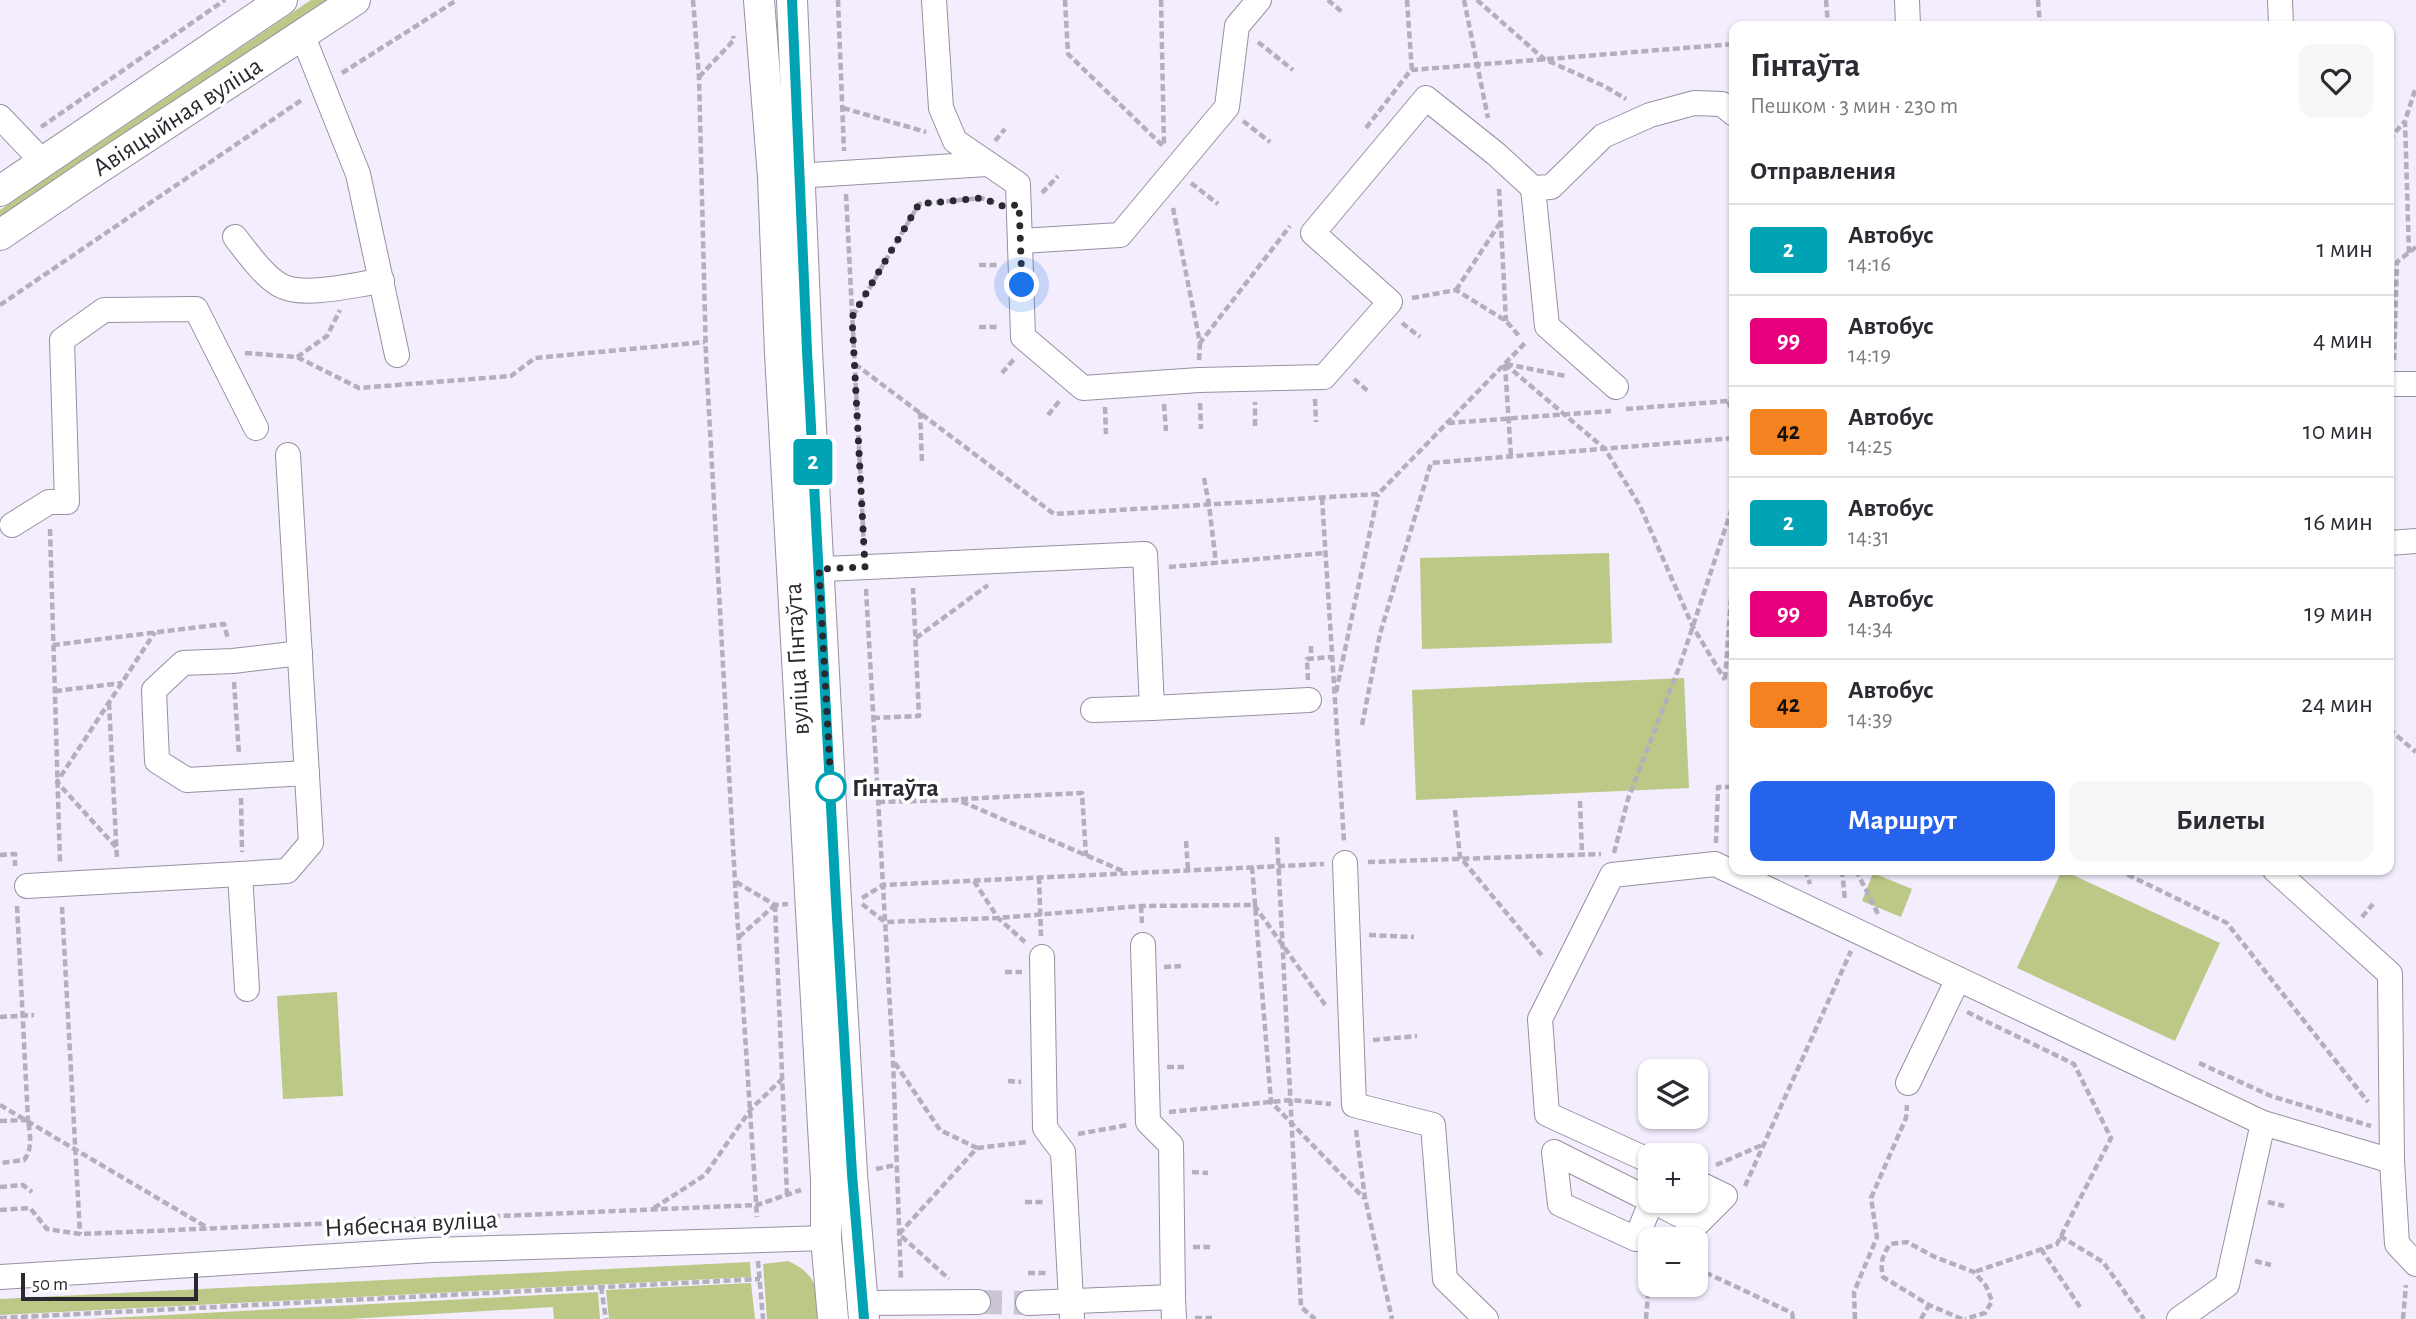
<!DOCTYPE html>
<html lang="ru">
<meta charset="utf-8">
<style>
body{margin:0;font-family:"Alegreya Sans",sans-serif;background:#f7f7f7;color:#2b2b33;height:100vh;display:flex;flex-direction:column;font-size:26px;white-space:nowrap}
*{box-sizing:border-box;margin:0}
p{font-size:23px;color:#7c7c81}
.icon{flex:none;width:38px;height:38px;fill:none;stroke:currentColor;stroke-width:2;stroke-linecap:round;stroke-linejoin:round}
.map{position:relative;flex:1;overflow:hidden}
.drawer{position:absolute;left:1729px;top:21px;width:665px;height:854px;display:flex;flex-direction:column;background:#fff;border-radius:14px;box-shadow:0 2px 5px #0004}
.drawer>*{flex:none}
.badge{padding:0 14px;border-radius:5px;font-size:24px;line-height:46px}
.controls{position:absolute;left:1638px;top:1059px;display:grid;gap:14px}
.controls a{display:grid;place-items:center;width:70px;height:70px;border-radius:14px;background:#fff;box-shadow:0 2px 5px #0004;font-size:35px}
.scale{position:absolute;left:21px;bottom:18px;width:177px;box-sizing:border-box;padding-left:7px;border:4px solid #2b2930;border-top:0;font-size:19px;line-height:24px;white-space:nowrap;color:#2b2930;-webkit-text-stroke:5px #fff;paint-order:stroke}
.you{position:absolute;width:35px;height:35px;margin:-18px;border:5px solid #fff;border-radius:50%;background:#1a73e8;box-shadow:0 0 0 10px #1a73e833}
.map>.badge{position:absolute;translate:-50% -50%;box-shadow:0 0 0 4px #fff}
h2{padding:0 21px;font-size:26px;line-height:63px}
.round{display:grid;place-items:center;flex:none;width:74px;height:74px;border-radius:14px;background:#f7f7f7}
.headline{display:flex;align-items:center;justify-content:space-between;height:119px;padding:0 21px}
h1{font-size:33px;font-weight:700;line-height:52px}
.action{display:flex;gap:14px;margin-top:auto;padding:14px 21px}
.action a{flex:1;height:80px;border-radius:14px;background:#2563eb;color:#fff;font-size:28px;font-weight:700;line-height:80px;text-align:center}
.action a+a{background:#f7f7f7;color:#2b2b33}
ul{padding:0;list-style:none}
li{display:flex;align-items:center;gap:21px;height:91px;padding:0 21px;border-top:2px solid #e1e1e2}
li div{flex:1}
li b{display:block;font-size:26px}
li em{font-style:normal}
li .badge{min-width:77px;font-weight:700;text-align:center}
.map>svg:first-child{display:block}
.green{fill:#bbc886}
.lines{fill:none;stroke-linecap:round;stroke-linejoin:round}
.minor-tunnel{stroke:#cbc6d4;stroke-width:24;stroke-dasharray:24 12;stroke-linecap:butt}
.minor-casing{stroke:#9690a1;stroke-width:26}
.major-casing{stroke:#9690a1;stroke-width:32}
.path{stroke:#b3afbc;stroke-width:4.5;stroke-dasharray:7 3.5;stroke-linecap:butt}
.minor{stroke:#fff;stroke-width:24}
.major{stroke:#fff;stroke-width:30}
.line-casing{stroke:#fff;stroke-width:16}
.line{stroke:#00a3b4;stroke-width:10}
.walk{stroke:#2b2930;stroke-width:7;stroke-dasharray:0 12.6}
.stop-dot{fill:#fff;stroke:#00a3b4;stroke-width:3.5}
.labels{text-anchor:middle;stroke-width:7;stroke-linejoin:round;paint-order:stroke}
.street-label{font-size:26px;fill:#2b2930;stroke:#fff}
.stop-label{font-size:26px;font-weight:bold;fill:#2b2930;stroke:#fff;text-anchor:start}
</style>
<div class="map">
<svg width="2416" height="1319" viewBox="0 0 2416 1319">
<rect width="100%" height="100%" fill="#f3edfd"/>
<g class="green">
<path d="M 311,0 L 333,0 L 0,225 L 0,210 Z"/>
<path d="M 1609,553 L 1612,643 L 1422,649 L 1420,558 Z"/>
<path d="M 1684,678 L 1689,788 L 1416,800 L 1412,690 Z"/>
<path d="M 2062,870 L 2220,943 L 2175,1041 L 2017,968 Z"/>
<path d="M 1873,873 L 1912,889 L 1901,917 L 1862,901 Z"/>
<path d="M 337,992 L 343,1096 L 283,1099 L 277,996 Z"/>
<path d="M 788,1261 C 817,1274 818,1290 820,1319 L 767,1319 L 763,1264 Z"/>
<path d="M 750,1262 L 751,1277 L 0,1315 L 0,1299 Z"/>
<path d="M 751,1283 L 755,1319 L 609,1319 L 606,1290 Z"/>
<path d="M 598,1292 L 600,1319 L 554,1319 L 553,1307 L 348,1319 L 90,1319 Z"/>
</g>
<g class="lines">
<path class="minor-tunnel" d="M 978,1302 L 1028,1303"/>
<defs>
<g id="minor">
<path d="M 934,0 L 941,108 L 955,141 L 1018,184 L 1023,337 L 1083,388 L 1199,380 L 1324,377 L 1390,302 L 1313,233 L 1426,98 L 1496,154 L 1533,188 L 1551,187 L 1603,136 L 1650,115 L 1694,103 L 1722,104 L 1734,114"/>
<path d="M 1907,0 L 1908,26"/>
<path d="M 2280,0 L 2281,26"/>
<path d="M 302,34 L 358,174 L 397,355"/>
<path d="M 0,117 L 42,161"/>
<path d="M 780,177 L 987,164"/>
<path d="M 1533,188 L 1547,326 L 1616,387"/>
<path d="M 235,237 C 247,252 266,280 284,287 C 308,297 356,284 382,281"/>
<path d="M 1021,241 L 1120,235 L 1227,107 L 1237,26 L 1259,0"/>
<path d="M 2389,384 L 2416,384"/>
<path d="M 12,525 L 49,502 L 67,502 L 62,340 L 104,310 L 196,309 L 256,428"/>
<path d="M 2389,543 L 2416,541"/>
<path d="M 803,570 L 1145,554 L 1152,708 L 1309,700"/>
<path d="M 300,653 L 233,661 L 183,663 L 154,690 L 157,761 L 187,780 L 307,773"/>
<path d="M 1093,710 L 1152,708"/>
<path d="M 1345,863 L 1354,1105 L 1433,1125 L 1445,1279 L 1486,1319"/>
<path d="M 2275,870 L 2390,974 L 2392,1161 L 2397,1244 L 2416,1264"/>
<path d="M 240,874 L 287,871 L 311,843 L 288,455"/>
<path d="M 27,886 L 240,874 L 247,989"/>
<path d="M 1143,945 L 1148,1122 L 1171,1145 L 1173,1297"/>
<path d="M 1042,957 L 1045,1128 L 1063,1152 L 1072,1319"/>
<path d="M 1908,1083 L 1958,979"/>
<path d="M 1650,1161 L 1547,1114 L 1540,1019 L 1612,875 L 1715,864 L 2263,1123"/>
<path d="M 1650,1200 L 1554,1152 L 1560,1204 L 1636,1239 L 1652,1200"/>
<path d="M 1651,1200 L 1697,1224 L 1725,1196 L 1696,1182"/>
<path d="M 0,1277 L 432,1250 L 826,1238"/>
<path d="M 863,1303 L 978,1302"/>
<path d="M 1028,1303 L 1173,1297 L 1174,1319"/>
<path d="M 2179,1319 L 2227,1285 L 2263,1123 L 2392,1161"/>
</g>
<g id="major">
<path d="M 759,0 L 773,177 L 780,353 L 826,1180 L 826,1238 L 833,1319"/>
<path d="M 792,0 L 807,351 L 836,901 L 852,1174 L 864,1319"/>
<path d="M 0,191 L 282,0"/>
<path d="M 0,235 L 87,176 L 355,0"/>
</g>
</defs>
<use href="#minor" class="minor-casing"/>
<use href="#major" class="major-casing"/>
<g class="path">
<path d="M 693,0 L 699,77 L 706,357 L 735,882 L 757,1217"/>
<path d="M 838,0 L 844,151"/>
<path d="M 1065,0 L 1068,54 L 1164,147"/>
<path d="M 1161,0 L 1164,146"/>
<path d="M 1328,0 L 1342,12"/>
<path d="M 1407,0 L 1412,72"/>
<path d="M 1464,0 L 1488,118"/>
<path d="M 1477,0 L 1544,59 L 1604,86 L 1626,99"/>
<path d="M 1826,0 L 1828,26"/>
<path d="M 2038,0 L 2040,26"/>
<path d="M 1258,42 L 1293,70"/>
<path d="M 342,73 L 457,0"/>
<path d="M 699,77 L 734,40 L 733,36"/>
<path d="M 843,108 L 926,132"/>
<path d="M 1243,121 L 1270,142"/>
<path d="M 41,127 L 225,0"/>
<path d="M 1366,128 L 1411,70 L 1734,44"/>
<path d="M 2389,140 L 2404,122"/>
<path d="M 995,141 L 1005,129"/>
<path d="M 1191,183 L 1218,204"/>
<path d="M 1499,189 L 1506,321"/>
<path d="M 1042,193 L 1058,176"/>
<path d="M 846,194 L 864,546"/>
<path d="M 1173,208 L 1200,343 L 1290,226"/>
<path d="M 2409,253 L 2405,121 L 2416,87"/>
<path d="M 979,265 L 999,265"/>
<path d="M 1456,290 L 1500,223"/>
<path d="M 1412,298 L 1456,290 L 1506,321 L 1520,337"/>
<path d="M 0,305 L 303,99"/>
<path d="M 853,316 L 919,204 L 981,198 L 996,203"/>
<path d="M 1402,323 L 1420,337"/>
<path d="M 979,327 L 1000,327"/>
<path d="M 245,353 L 297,357 L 359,388 L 511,376 L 535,358 L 705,342"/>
<path d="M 297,357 L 327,336 L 340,310"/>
<path d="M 1199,360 L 1200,343"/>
<path d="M 2394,360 L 2397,262 L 2416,247"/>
<path d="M 855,364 L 1054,514 L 1378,494 L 1525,343"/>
<path d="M 1505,364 L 1605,449 L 1640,506 L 1693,627 L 1725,680"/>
<path d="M 1505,364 L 1511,457"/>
<path d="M 1506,364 L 1566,376"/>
<path d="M 1002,373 L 1015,358"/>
<path d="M 1354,379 L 1369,392"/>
<path d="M 1315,399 L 1316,422"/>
<path d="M 1728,401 L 1734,417"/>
<path d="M 1200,403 L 1201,429"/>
<path d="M 1164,404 L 1166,431"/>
<path d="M 1105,407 L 1106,434"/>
<path d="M 1626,409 L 1728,401 L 1734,394"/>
<path d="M 920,412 L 922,462"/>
<path d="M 1048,415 L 1061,399"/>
<path d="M 1448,423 L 1611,411"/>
<path d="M 1255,426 L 1255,402"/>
<path d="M 1204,478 L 1209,505 L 1216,563"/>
<path d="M 1322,498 L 1344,841"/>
<path d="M 50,529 L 60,863"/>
<path d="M 1169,567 L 1325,553"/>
<path d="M 866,589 L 893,1060 L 901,1280"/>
<path d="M 916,638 L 988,585"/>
<path d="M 53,645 L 224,624 L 228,639"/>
<path d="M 1311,646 L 1311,658"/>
<path d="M 1725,679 L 1734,558"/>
<path d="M 1308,680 L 1307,659 L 1332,657"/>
<path d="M 234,682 L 239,754"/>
<path d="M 55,691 L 122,683"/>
<path d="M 1336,692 L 1378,494"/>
<path d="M 109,703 L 117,859"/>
<path d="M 873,718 L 919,716 L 913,588"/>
<path d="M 1362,725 L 1380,634 L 1431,463 L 1734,438"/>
<path d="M 2389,729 L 2416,752"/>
<path d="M 854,786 L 877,785"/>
<path d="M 241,798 L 242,852"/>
<path d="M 961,799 L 1082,793 L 1086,856"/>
<path d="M 1580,801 L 1582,854"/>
<path d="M 878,802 L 958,800 L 1125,872"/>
<path d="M 1455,810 L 1460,857 L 1544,958"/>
<path d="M 1277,837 L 1301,1307 L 1315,1319"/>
<path d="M 1186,841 L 1188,870"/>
<path d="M 1716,843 L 1718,787 L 1734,787"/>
<path d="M 116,847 L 57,782 L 155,632"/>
<path d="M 1614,853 L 1628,799 L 1680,665 L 1734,502"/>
<path d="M 0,855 L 15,854 L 15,866"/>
<path d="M 1368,862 L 1601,854"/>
<path d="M 1252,867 L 1271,1102 L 1364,1198"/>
<path d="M 1805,870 L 1810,884"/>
<path d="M 1842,870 L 1845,901"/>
<path d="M 1856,870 L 1879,916"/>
<path d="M 2118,870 L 2227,923 L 2368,1102"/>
<path d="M 1039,877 L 1041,936"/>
<path d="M 974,881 L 998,918 L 1025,942"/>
<path d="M 736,882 L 775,905 L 788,904"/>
<path d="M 862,898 L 883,885 L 1324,864"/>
<path d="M 862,904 L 885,922 L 998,918 L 1141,906 L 1254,905 L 1326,1006"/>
<path d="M 775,905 L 787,1195"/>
<path d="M 17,906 L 28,1120"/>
<path d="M 1141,906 L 1142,923"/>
<path d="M 62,907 L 80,1234"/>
<path d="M 2362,917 L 2373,904"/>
<path d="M 1369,935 L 1414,937"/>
<path d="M 739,937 L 775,905"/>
<path d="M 1164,967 L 1181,966"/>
<path d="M 1005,972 L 1022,972"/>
<path d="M 1967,1012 L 2074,1064 L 2111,1138 L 2057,1244 L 1974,1272"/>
<path d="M 0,1017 L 34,1015"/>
<path d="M 1373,1040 L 1417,1036"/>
<path d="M 895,1063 L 940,1130 L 977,1148 L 899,1234 L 949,1279"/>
<path d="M 2199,1063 L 2271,1096 L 2371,1126"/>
<path d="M 1167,1067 L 1184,1067"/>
<path d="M 1008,1081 L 1021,1082"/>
<path d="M 0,1105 L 208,1228"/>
<path d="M 1169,1112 L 1291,1100 L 1331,1104"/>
<path d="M 0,1121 L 28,1120 C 30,1134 33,1149 24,1160 L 0,1163"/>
<path d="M 1356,1130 L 1365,1198 L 1392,1319"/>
<path d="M 1078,1134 L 1128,1125"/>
<path d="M 977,1148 L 1028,1142"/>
<path d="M 1716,1165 L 1762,1145"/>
<path d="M 876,1169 L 896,1165"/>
<path d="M 1192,1172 L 1208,1173"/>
<path d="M 1745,1186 L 1851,951"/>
<path d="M 0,1187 L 23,1185 L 32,1192"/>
<path d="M 1025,1202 L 1045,1202"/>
<path d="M 2268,1202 L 2284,1206"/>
<path d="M 654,1208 L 705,1175 L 751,1109 L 782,1079"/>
<path d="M 0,1210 L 30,1208 L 47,1229 L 80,1234 L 757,1205 L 801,1190"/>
<path d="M 2060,1236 L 2103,1262 L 2144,1319"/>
<path d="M 1193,1247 L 1210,1247"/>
<path d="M 2041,1249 L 2082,1310"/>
<path d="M 758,1261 L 763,1319"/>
<path d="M 2255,1261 L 2271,1265"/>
<path d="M 1696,1268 L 1792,1313 L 1793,1319"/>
<path d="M 1028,1273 L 1048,1273"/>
<path d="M 601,1287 L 606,1319"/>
<path d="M 0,1318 L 760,1279"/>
<path d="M 1195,1318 L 1212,1318"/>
<path d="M 1646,1319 L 1648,1294 L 1657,1284"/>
<path d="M 1855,1319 L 1854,1292 L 1877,1237 L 1871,1198 L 1906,1118 L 1907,1105"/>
<path d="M 1921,1319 L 1929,1305"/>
<path d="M 1962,1319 L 1929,1305 L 1883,1277 C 1880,1263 1882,1256 1890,1244 L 1907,1242 L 1935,1257 L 1974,1272 L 1986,1286 L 1992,1301 L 1985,1313 L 1965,1319"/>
<path d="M 2403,1319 L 2406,1285"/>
</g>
<use href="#minor" class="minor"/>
<use href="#major" class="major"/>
</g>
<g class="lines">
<defs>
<path id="line" d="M 792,0 L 807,351 L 836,901 L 852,1174 L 864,1319"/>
</defs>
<use href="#line" class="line-casing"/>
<use href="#line" class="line"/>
<path class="walk" d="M 831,787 L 819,569 L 865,567 L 852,317 L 919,204 L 981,198 L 1003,206 L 1019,205 L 1022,285"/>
</g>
<circle class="stop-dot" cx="831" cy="787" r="14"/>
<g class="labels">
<g class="street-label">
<text transform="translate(177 116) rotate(-33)" y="9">Авіяцыйная вуліца</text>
<text transform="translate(796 659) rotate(-93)" y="9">вуліца Гінтаўта</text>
<text transform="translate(411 1223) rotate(-3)" y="9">Нябесная вуліца</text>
</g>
<g class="stop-label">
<text x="852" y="796">Гінтаўта</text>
</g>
</g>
</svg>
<div class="controls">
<a><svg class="icon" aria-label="layers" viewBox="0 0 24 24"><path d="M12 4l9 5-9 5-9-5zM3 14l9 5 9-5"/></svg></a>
<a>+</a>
<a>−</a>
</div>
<div class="scale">50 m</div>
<div class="you" style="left:1022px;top:285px"></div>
<b class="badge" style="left:813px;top:462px;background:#00a3b4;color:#fff">2</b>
<section class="drawer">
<div class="headline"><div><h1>Гінтаўта</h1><p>Пешком · 3 мин · 230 m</p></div><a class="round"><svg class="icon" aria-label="heart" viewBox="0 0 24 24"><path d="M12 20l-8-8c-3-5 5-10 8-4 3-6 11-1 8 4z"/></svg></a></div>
<h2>Отправления</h2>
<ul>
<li><span class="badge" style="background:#00a3b4;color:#fff">2</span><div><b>Автобус</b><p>14:16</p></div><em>1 мин</em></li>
<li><span class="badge" style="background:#e6007e;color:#fff">99</span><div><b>Автобус</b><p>14:19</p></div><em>4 мин</em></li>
<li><span class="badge" style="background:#f58220;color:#111">42</span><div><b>Автобус</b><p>14:25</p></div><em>10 мин</em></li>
<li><span class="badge" style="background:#00a3b4;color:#fff">2</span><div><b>Автобус</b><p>14:31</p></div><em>16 мин</em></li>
<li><span class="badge" style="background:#e6007e;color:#fff">99</span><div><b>Автобус</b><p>14:34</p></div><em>19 мин</em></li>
<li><span class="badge" style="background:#f58220;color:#111">42</span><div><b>Автобус</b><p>14:39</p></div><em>24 мин</em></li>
</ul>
<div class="action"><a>Маршрут</a><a>Билеты</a></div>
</section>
</div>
